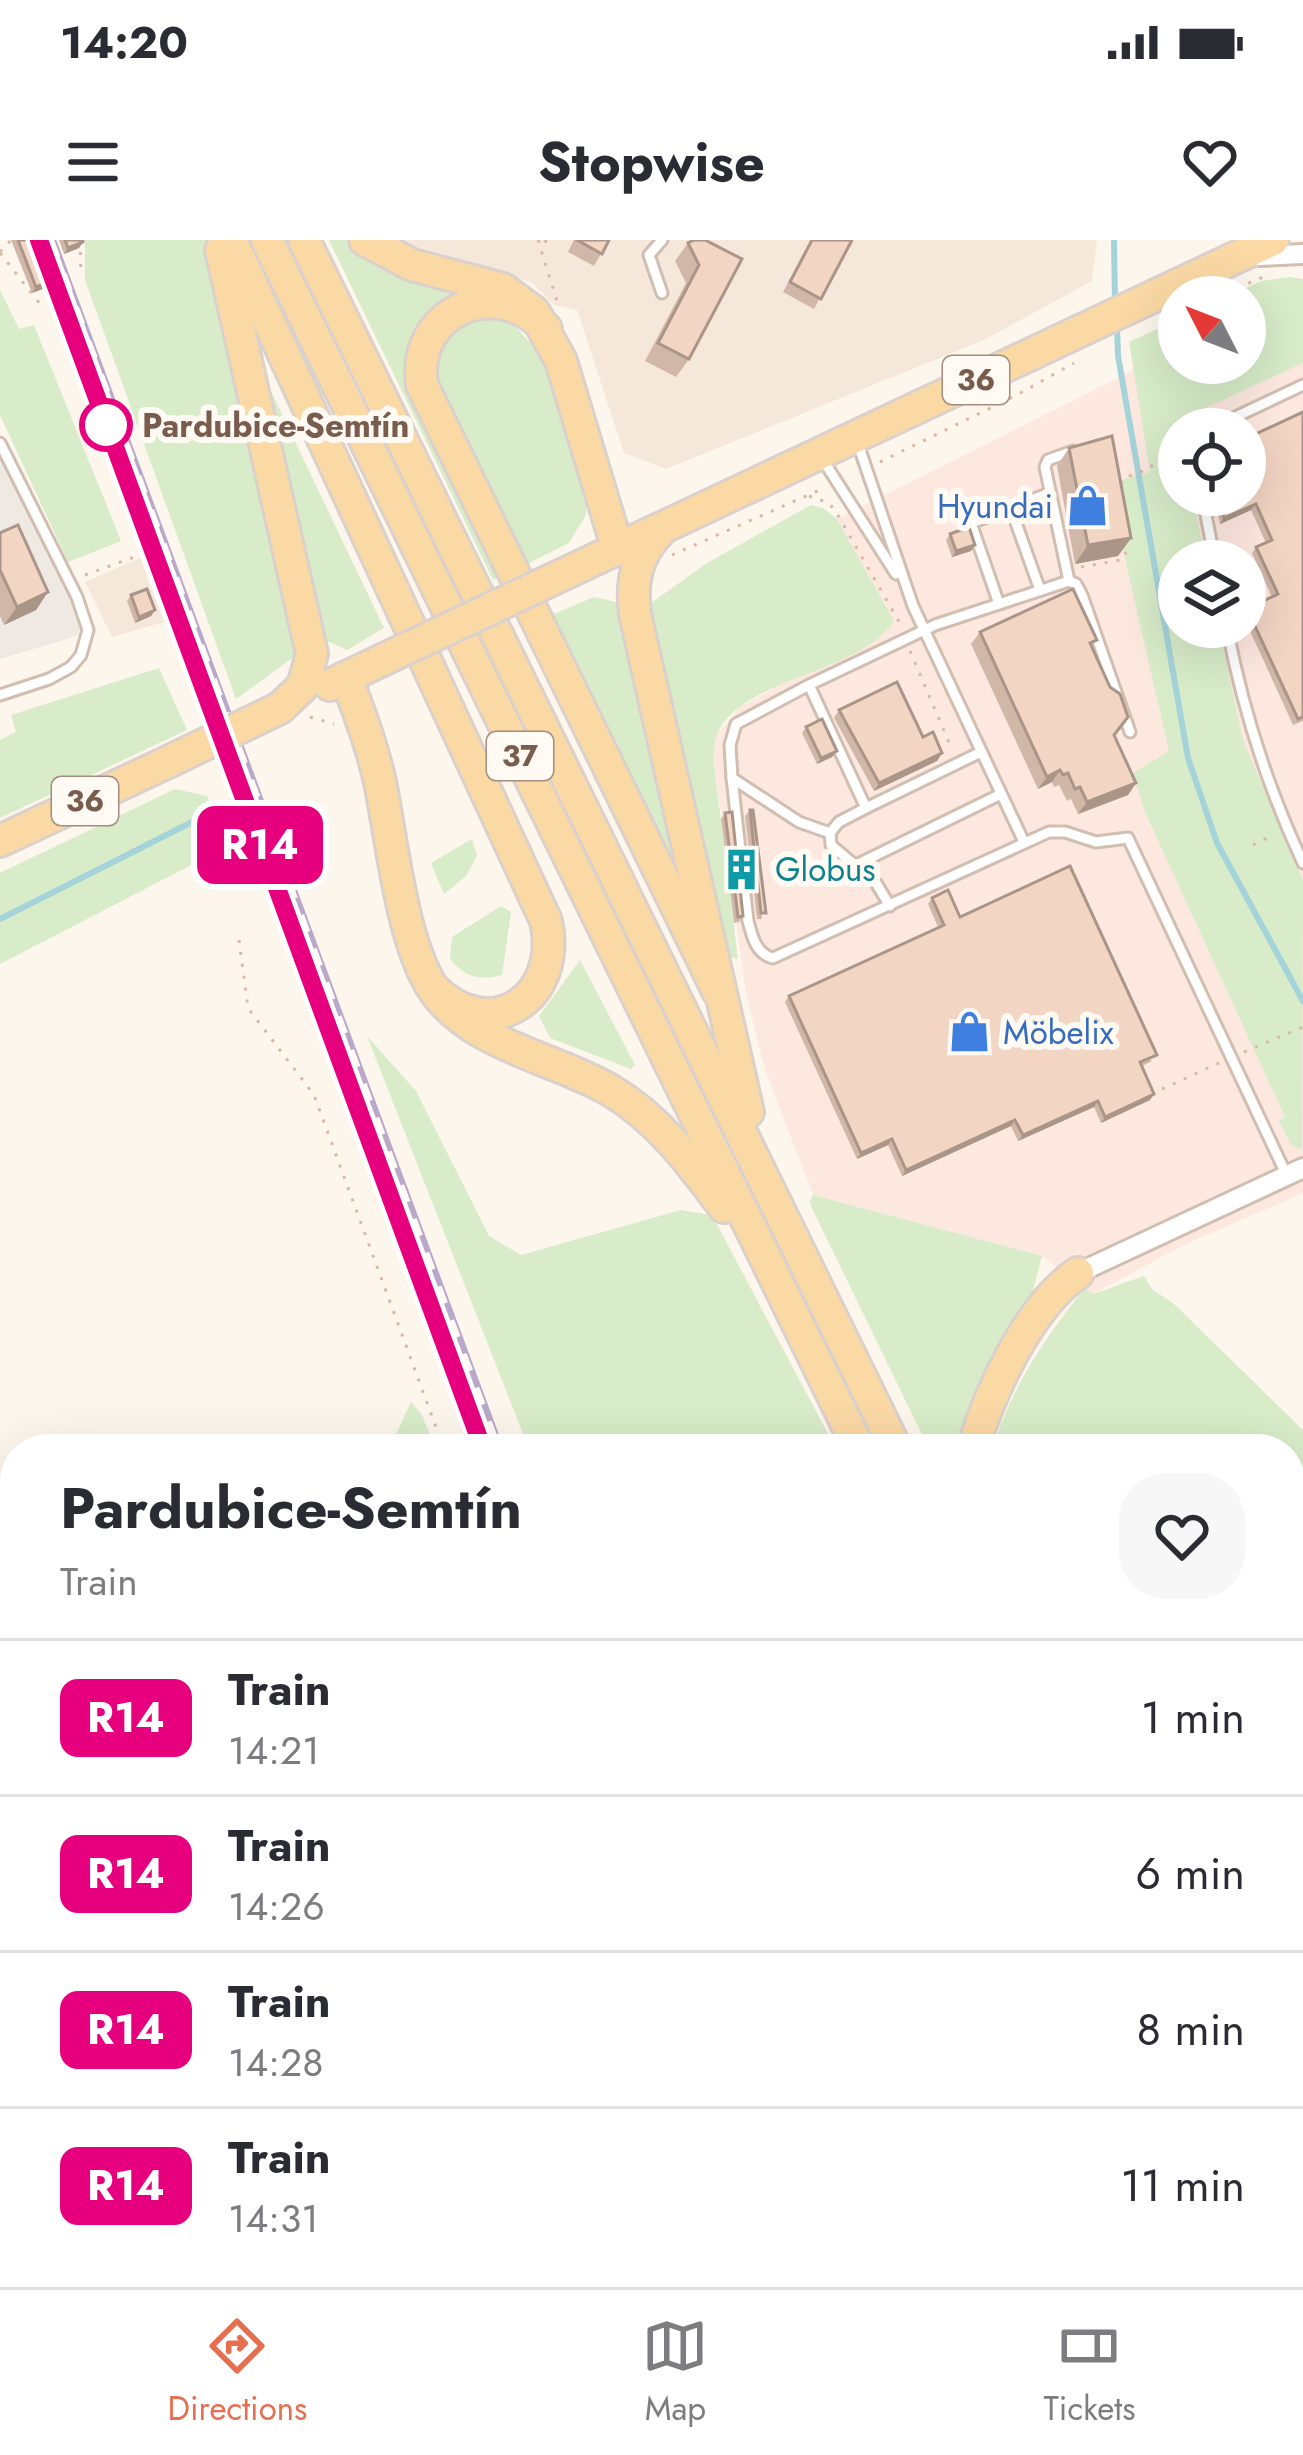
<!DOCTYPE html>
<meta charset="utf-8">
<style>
body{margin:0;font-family:Jost,sans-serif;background:#f7f7f7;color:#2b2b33;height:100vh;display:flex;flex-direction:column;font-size:45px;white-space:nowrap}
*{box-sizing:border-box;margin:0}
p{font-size:39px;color:#7c7c81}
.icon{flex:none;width:66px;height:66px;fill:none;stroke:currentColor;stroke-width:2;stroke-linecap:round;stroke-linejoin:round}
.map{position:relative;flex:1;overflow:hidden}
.side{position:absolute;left:0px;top:1194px;width:1305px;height:855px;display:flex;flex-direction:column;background:#fff;border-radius:48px 48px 0 0;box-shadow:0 12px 48px #0002}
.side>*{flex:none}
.badge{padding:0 24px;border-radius:18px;font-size:42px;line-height:78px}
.needle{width:78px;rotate:312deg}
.tools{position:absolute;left:1158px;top:36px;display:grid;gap:24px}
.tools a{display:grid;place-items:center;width:108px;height:108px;border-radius:50%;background:#fff;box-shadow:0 12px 48px #0002;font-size:60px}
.map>.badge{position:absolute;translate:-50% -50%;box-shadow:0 0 0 6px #fff}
.round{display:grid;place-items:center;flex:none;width:126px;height:126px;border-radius:48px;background:#f7f7f7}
.summary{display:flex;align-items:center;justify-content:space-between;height:204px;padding:0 60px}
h1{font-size:57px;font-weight:700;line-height:90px}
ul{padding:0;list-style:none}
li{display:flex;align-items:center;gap:36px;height:156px;padding:0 60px;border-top:3px solid #e1e1e2}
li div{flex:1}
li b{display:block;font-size:45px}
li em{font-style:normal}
li .badge{min-width:132px;font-weight:700;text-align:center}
.status{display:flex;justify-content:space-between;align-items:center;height:84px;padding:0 60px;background:#fff;direction:ltr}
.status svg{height:33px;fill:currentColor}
header{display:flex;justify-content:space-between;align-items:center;height:156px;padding:0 60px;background:#fff;font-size:54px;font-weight:700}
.menu{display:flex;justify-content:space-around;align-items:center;height:168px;border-top:3px solid #e1e1e2;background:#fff;font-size:33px;color:#7c7c81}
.menu a{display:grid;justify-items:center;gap:6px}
.menu .active{color:#e76f51}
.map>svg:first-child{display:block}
.residential{fill:#f5e8da}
.commercial{fill:#fde8e0;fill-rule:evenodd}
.industrial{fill:#efe9e4}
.green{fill:#d8ecc9}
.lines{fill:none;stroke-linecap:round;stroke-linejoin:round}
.stream{stroke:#a5d3da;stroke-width:6}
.lane-casing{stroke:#d1beb0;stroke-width:15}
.street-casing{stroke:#d1beb0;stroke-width:24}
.primary-casing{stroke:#dad1cd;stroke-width:36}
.path{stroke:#d9b8a5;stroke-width:3;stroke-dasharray:3 9;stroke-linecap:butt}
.lane{stroke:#fff;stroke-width:9}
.street{stroke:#fff;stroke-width:18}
.primary{stroke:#fbd9a5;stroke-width:30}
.rail-casing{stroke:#b9a8c9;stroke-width:10}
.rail{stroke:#fffaf3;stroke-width:6;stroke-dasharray:18;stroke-linecap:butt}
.primary-bridge-casing{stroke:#dad1cd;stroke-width:36;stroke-linecap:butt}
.primary-bridge{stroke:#fbd9a5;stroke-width:30}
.wall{fill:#d1b7a8}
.shaded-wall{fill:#aa9588}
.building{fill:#f3d5c3;stroke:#aa9588;stroke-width:3}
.line-casing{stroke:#fff;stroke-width:27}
.line{stroke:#e6007e;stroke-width:18}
.stop-dot{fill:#fff;stroke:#e6007e;stroke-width:6}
.labels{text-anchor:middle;stroke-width:12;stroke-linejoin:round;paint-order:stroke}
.shield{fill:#fffaf3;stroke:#a28b7f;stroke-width:3}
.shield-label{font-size:30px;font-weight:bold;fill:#7a5c4d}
.stop-label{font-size:33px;font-weight:bold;fill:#7a5c4d;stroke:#fffaf3;text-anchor:start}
.shop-label{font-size:33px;fill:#366cbe;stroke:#fffaf3;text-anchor:end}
.culture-label{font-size:33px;fill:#0d838f;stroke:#fffaf3;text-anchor:start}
</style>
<div class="status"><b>14:20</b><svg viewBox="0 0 49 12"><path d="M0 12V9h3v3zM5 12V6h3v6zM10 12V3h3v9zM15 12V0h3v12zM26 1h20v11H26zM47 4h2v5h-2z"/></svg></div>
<header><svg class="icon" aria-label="menu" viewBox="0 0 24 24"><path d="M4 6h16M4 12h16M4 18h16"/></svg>Stopwise<svg class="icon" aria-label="heart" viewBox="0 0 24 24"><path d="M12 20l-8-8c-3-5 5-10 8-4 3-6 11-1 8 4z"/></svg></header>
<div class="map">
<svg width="1303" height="2047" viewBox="0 0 1303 2047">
<rect width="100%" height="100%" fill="#fdf6ec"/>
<g class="residential">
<path d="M 395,0 L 1097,0 L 1092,41 L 984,100 L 666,229 L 624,213 L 577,70 L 554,65 L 532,43 L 499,31 L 453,25 Z"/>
<path d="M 140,318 L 164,382 L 112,397 L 85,342 Z"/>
</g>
<path class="commercial" d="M 1303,48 L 1303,953 L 1182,1006 L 1093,1054 L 1042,1016 L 813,955 L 765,830 L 746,753 L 713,516 L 717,495 L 740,467 L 894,382 L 837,279 L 1179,107 L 1179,123 L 1245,123 ZM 1179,189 L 1245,189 L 1245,255 L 1179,255 ZM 1179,321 L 1245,321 L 1245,387 L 1179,387 Z"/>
<path class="industrial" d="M 0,215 L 82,383 L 77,396 L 0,419 Z"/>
<g class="green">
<path d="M 85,0 L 206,0 L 297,396 L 295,416 L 236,459 L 85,40 Z"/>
<path d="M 329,0 L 346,0 L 373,17 L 464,53 L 417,98 L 502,336 L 493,340 Z"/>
<path d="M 1289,37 L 1303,39 L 1303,123 L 1199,171 L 1205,184 L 1200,189 L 1179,189 L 1179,255 L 1192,255 L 1206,321 L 1179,321 L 1179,387 L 1219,387 L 1243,500 L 1303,641 L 1302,910 L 1290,904 L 1279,880 L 1285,877 L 1145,572 L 1133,533 L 1169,511 L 1108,244 L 1150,232 L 1129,102 L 1179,79 L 1179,123 L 1245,123 L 1245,57 L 1227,57 L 1261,41 Z"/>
<path d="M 0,50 L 19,89 L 34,85 L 121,301 L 68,322 L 0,175 Z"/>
<path d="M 473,76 L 510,81 L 549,123 L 587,251 L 586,275 L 569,303 L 523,326 L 433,148 L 437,106 L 452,87 Z"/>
<path d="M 269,147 L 384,388 L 347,410 L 325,400 L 319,385 Z"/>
<path d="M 811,265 L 823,268 L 837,279 L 894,381 C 862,430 761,436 725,481 C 716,491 715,504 713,516 L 738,719 L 721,714 L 644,368 L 707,323 Z"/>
<path d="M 594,357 L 616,362 L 691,674 L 547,377 Z"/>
<path d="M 159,428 L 187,490 L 0,578 L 0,500 L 16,492 L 11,475 Z"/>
<path d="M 175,549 L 207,556 L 230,605 L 0,724 L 0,633 Z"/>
<path d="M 472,599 L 477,616 L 466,636 L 444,654 L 431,623 Z"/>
<path d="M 501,666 L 511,672 L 502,735 C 479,741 465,737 450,719 L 452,697 Z"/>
<path d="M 580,720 L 635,825 L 631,829 L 550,798 L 539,776 Z"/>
<path d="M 367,796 L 416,851 L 489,996 L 521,1015 L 681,970 L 712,975 L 836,1209 L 529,1209 Z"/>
<path d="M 813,955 L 1042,1016 L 1030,1061 L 957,1209 L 929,1209 L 809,962 Z"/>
<path d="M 1144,1036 L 1152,1049 L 1174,1064 L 1303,1190 L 1303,1977 L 1290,1951 L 1290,1209 L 993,1209 C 1009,1150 1047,1095 1085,1048 L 1093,1054 Z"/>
<path d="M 411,1162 L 422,1175 L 436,1209 L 389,1209 Z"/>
<path d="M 15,1433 L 15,1945 L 0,1943 L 0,1455 Z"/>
<path d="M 376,2034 L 741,2034 L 745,2047 L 419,2047 Z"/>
<path d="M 850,2034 L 1237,2034 L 1244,2047 L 855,2047 Z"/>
</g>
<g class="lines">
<g class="stream">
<path d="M 1114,0 L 1115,62"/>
<path d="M 1117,88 L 1118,116 L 1188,518 L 1217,603 L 1303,761"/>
<path d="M 0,679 L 202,577"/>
</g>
<defs>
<g id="lane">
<path d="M 662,53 L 649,15 L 662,0"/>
<path d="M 1210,189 L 1303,145"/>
<path d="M 0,203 L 77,357 L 88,390 L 81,415 L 71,427 L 49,439 L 0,455"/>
<path d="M 858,204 L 913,366 L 1024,602"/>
<path d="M 821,217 L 896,334"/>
<path d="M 1202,255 L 1215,321"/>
<path d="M 1010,266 L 1040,350"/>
<path d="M 1069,341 L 1045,227 L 1048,220 L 1073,211"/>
<path d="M 999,364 L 971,283 L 1050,253"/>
<path d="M 1227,387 C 1243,471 1267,546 1303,623"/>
<path d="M 809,445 L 736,484 L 730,505 L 732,538 L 799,582 L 830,593 L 839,582 L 866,568"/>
<path d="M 981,512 L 866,568 L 809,445 L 935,385 L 1069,341 L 1076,344 L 1082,355 L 1130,492"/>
<path d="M 732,538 L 748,681 C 752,696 756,714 773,718 L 1049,592 L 1065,592 L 1096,602 L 1128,598 L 1287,936"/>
<path d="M 830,593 L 831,605 L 876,643 L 890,666"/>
<path d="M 856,625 L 1001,554"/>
</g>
<g id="street">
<path d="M 1259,16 L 1303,14"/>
<path d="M 1078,1033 L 1303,928"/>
</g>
<g id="primary">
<path d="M 231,0 L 546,681 C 563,757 491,807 433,748"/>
<path d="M 267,0 L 859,1209"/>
<path d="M 304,0 L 896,1209"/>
<path d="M 365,0 L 412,25 L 503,49 L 534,72 L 561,121 L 618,310"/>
<path d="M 221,10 L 312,414 L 303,446 L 280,468"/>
<path d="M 546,89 C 497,34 411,71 422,145 L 718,751"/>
<path d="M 659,292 C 636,316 631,342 635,374 L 748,872"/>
<path d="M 547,342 L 1273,0"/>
<path d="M 346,437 C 359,472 372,506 380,542 C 392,600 402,707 436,753 C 475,806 555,818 610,850 C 659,879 691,923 724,967"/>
<path d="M 330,445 L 395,414"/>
<path d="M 0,601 L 170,521"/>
<path d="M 973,1209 C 989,1153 1029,1066 1078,1033"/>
<path d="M 1290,2012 L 1303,2037"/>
<path d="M 1265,2034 L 1272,2047"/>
</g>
</defs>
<use href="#lane" class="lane-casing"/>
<use href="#street" class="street-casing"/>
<use href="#primary" class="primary-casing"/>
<g class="path">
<path d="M 80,0 L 81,36"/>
<path d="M 538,0 L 542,11"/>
<path d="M 546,0 L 542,13 L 557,61"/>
<path d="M 0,12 L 11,0"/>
<path d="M 0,13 L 44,69"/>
<path d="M 1215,57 L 1266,36"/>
<path d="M 880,222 L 1015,156 L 1074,123"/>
<path d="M 1121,244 L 1124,238 L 1149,229 L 1179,195"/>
<path d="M 809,256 L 829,263 L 836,272 L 901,385"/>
<path d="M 672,315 L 822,249"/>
<path d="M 1081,327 L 1121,320 L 1126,315 L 1124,306"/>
<path d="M 85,335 L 140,315"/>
<path d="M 910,411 L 951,507"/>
<path d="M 310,477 L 334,484"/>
<path d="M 1253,605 L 1273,595"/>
<path d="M 239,700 L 248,768 L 314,855 L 444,1209"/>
<path d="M 1244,812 L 1303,787"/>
<path d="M 1151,854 L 1219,823"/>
<path d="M 0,1963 L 15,1965"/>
<path d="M 835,2034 L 839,2047"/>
<path d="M 1065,2047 L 1067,2034"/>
</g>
<use href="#lane" class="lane"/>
<use href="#street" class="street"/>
<use href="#primary" class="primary"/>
<defs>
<g id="rail">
<path d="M 51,0 L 499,1209"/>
<path d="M 787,2034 L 791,2047"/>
</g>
</defs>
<use href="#rail" class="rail-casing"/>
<use href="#rail" class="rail"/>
<defs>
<g id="primary-bridge">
<path d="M 395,414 L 547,342"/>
<path d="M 170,521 L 280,468"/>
</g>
</defs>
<use href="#primary-bridge" class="primary-bridge-casing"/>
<use href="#primary-bridge" class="primary-bridge"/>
</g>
<g class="wall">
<path d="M 11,0 L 34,0 L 49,42 L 45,48 L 32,53 Z"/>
<path d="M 59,0 L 83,0 L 79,8 L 64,14 Z"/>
<path d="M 574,0 L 609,0 L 594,26 L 568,12 Z"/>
<path d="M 705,0 L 689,119 L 676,137 L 645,121 L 686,43 L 675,21 L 688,3 Z"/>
<path d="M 811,0 L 852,0 L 814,69 L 783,52 Z"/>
<path d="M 1303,172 L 1303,481 L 1293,485 L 1245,380 L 1247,369 L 1272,357 L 1252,313 L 1256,307 L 1266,303 L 1251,270 L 1220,284 L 1214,255 L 1245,255 Z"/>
<path d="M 1069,208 L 1131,298 L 1118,316 L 1075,324 L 1057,226 Z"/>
<path d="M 0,293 L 48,352 L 36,370 L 4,385 L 0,376 Z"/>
<path d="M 950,294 L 975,305 L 971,311 L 952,317 L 946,300 Z"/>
<path d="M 131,355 L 155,370 L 151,376 L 135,383 L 127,361 Z"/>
<path d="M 980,392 L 1092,407 L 1114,496 L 1136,543 L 1128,555 L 1078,574 L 1071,559 L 1067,561 L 1059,545 L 1054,547 L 1052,542 L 1038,549 L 971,404 Z"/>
<path d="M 839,470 L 923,497 L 942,513 L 937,521 L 874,551 L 834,478 Z"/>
<path d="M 806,487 L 837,511 L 832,517 L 817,524 L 802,493 Z"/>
<path d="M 750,570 L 762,679 L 757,679 L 745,576 Z"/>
<path d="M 725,573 L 743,676 L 739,682 L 734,683 L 721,579 Z"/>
<path d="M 932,658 L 1152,821 L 1142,826 L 1154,854 L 1150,860 L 1101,883 L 1094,867 L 1018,901 L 1011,886 L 902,936 L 888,905 L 857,919 L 785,762 L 789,756 L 938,687 L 928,664 Z"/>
</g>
<g class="shaded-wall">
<path d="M 83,2 L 79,8 L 64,14 L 68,8 Z"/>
<path d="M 49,42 L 45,48 L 32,53 L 36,47 Z"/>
<path d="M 1256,264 L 1251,270 L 1220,284 L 1224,278 Z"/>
<path d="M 1131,298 L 1118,316 L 1075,324 L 1088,305 Z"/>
<path d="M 975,305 L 971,311 L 952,317 L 956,311 Z"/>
<path d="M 48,352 L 36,370 L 4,385 L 17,367 Z"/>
<path d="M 155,370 L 151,376 L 135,383 L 139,377 Z"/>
<path d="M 837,511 L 832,517 L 817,524 L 821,518 Z"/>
<path d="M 942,513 L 937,521 L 874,551 L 879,543 Z"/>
<path d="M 1060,530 L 1052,542 L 1038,549 L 1047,537 Z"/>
<path d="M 1136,543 L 1128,555 L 1078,574 L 1087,562 Z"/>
<path d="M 1154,854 L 1150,860 L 1101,883 L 1105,877 Z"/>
<path d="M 1098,861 L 1094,867 L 1018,901 L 1023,895 Z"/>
<path d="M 1015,880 L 1011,886 L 902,936 L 906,930 Z"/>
<path d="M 892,899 L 888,905 L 857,919 L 861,913 Z"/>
</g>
<g class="building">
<path d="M 18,0 L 34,0 L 49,42 L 36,47 Z"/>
<path d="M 65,0 L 83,0 L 83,2 L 68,8 Z"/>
<path d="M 577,0 L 609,0 L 602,14 Z"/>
<path d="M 694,0 L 705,0 L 742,19 L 689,119 L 658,103 L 699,25 L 688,3 Z"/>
<path d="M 812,0 L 852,0 L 821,59 L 790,42 Z"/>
<path d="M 1303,172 L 1303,477 L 1298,479 L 1247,369 L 1278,354 L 1256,307 L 1272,300 L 1256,264 L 1224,278 L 1220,255 L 1245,255 L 1245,199 Z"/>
<path d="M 1112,196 L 1131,298 L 1088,305 L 1069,208 Z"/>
<path d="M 18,285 L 48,352 L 17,367 L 0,330 L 0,293 Z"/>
<path d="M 969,287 L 975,305 L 956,311 L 950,294 Z"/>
<path d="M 147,349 L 155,370 L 139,377 L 131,355 Z"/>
<path d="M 1073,349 L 1097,400 L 1090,403 L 1110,447 L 1120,454 L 1128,477 L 1114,495 L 1136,543 L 1087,562 L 1080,547 L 1075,549 L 1068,533 L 1063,535 L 1060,530 L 1047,537 L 980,392 Z"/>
<path d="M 897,442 L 923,497 L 933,492 L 942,513 L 879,543 L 839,470 Z"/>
<path d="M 822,479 L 837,511 L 821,518 L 806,487 Z"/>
<path d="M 750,570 L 753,570 L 766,673 L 761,673 Z"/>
<path d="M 732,572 L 743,676 L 738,677 L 725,573 Z"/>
<path d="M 1070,626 L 1157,815 L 1140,822 L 1154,854 L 1105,877 L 1098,861 L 1023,895 L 1015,880 L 906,930 L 892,899 L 861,913 L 789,756 L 944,685 L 932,658 L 948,650 L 960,677 Z"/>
</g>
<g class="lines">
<defs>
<path id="line" d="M 39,0 L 483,1209"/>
</defs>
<use href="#line" class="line-casing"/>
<use href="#line" class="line"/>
</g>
<defs>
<symbol id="shop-bare" viewBox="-9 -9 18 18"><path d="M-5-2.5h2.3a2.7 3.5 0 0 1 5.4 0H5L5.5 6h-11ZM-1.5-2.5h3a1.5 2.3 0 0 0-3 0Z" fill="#3f7fe0" stroke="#fffaf3" stroke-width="2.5" paint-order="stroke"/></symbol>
<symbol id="building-bare" viewBox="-9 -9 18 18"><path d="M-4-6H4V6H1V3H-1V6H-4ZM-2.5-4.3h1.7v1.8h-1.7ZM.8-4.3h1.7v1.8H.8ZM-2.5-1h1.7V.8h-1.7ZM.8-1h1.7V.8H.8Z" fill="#0f9aa8" stroke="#fffaf3" stroke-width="2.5" paint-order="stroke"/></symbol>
</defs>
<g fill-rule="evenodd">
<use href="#shop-bare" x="1058" y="236" width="59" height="59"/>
<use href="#building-bare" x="712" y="600" width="59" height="59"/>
<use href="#shop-bare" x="940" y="762" width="59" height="59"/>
</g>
<circle class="stop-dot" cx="106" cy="185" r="24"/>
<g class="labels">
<g class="shield">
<rect x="943" y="116" width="66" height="48" rx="9"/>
<rect x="487" y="492" width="66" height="48" rx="9"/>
<rect x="52" y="537" width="66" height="48" rx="9"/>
</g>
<g class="shield-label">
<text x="976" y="150">36</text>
<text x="520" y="526">37</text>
<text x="85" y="571">36</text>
</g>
<g class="stop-label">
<text x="142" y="197">Pardubice-Semtín</text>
</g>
<g class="shop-label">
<text x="1053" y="278">Hyundai</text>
<text x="1003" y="804" text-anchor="start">Möbelix</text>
</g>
<g class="culture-label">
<text x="775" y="641">Globus</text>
</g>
</g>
</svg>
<div class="tools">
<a><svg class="needle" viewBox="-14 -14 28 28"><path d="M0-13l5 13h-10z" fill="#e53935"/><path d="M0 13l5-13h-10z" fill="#7c7c81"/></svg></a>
<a><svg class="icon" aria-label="locate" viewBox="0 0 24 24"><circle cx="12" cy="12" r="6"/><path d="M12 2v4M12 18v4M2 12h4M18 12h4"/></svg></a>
<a><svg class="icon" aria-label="layers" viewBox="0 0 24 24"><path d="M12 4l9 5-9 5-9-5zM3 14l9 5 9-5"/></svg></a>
</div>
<b class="badge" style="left:260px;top:605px;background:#e6007e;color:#fff">R14</b>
<section class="side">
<div class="summary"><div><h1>Pardubice-Semtín</h1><p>Train</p></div><a class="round"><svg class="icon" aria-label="heart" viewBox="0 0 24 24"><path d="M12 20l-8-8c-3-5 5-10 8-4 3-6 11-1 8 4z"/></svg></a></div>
<ul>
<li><span class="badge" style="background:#e6007e;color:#fff">R14</span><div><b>Train</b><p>14:21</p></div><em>1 min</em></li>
<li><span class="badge" style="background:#e6007e;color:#fff">R14</span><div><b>Train</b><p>14:26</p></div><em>6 min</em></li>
<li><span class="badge" style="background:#e6007e;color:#fff">R14</span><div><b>Train</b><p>14:28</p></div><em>8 min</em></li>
<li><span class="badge" style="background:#e6007e;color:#fff">R14</span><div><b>Train</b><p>14:31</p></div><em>11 min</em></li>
</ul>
</section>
</div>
<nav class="menu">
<a class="active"><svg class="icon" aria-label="directions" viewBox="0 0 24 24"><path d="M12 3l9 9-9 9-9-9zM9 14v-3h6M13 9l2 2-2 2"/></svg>Directions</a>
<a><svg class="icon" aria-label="map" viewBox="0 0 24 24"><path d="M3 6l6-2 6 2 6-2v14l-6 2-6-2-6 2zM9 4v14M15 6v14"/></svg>Map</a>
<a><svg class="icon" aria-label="tickets" viewBox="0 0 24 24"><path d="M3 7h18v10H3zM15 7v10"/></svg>Tickets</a>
</nav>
